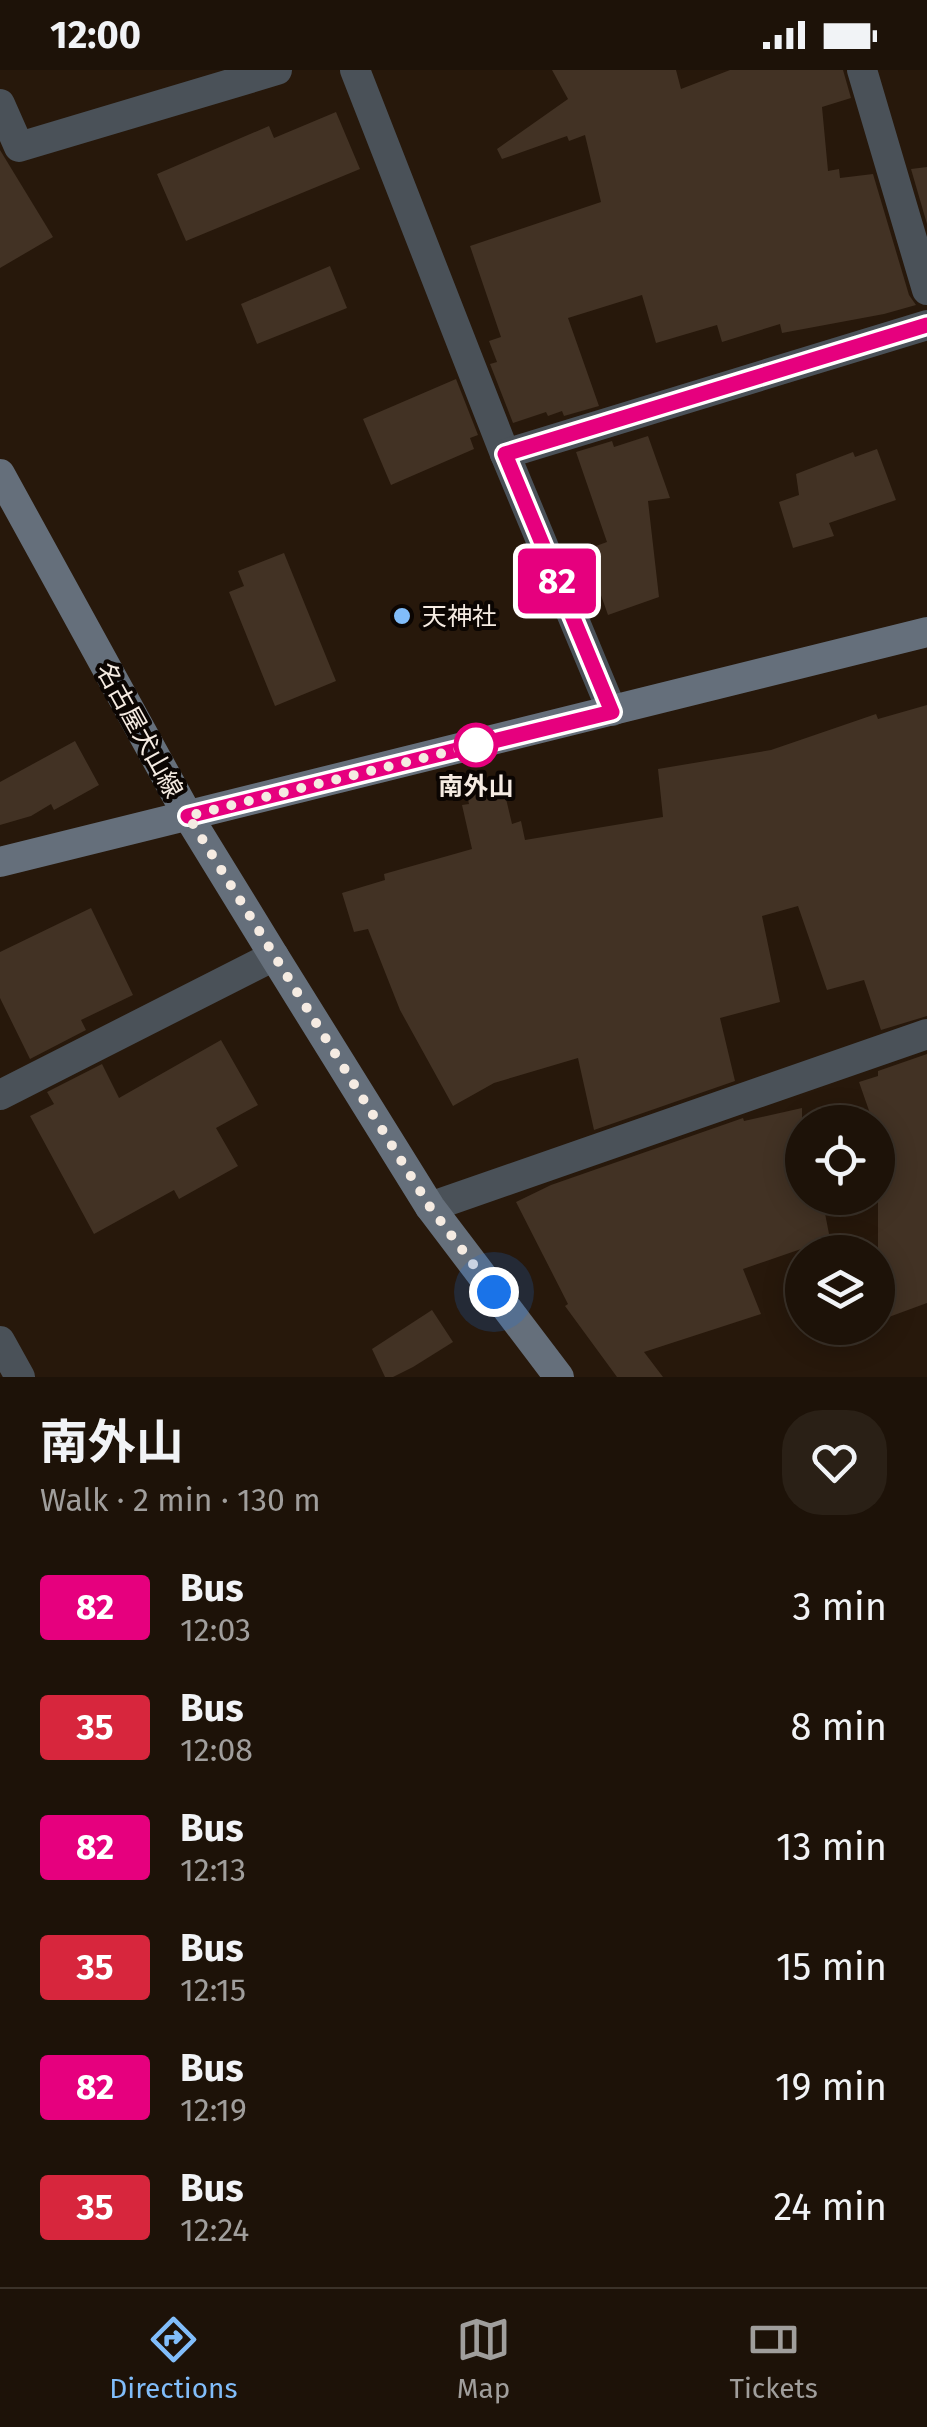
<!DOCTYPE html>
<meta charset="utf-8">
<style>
body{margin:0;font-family:"Fira Sans","Noto Sans JP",sans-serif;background:#2a2016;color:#f1f3f6;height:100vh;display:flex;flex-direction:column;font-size:38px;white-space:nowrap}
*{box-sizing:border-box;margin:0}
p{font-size:32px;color:#a09e9c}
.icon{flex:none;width:55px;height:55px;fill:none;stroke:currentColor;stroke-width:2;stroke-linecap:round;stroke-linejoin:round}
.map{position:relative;height:1307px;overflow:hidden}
.details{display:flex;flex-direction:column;background:#1d1208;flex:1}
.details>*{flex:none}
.badge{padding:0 20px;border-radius:8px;font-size:35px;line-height:65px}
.buttons{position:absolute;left:785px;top:1035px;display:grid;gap:20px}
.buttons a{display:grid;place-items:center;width:110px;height:110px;border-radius:50%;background:#1d1208;box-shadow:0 5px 25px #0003,0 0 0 2px #3b3229;font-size:50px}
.you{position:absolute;width:50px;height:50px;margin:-25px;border:8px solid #fff;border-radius:50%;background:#1a73e8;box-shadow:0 0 0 15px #1a73e833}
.map>.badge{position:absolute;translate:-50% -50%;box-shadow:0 0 0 5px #fff}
.round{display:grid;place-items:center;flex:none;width:105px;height:105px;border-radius:40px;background:#2a2016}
.head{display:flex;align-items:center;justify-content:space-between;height:170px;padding:0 40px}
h1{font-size:48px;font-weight:700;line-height:75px}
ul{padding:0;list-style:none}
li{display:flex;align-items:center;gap:30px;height:120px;padding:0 40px}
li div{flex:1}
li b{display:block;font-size:38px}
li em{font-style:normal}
li .badge{min-width:110px;font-weight:700;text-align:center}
.status{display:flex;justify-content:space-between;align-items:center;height:70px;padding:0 50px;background:#1d1208;direction:ltr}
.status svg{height:28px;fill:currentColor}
.menu{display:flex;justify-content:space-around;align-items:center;height:140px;border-top:2px solid #3b3229;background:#1d1208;font-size:28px;color:#a09e9c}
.menu a{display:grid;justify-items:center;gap:5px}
.menu .current{color:#81bdfa}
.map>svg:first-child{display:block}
.building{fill:#423224}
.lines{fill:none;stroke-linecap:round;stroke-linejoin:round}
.street{stroke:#4a5158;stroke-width:30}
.secondary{stroke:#656f7b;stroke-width:30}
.line-casing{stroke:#fff;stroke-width:22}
.line{stroke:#e6007e;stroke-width:15}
.walk{stroke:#f5ebe2;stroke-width:10;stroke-dasharray:0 18}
.poi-dot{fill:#81bdfa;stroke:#0b0502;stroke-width:4}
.stop-dot{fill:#fff;stroke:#e6007e;stroke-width:5}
.labels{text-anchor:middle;stroke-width:8;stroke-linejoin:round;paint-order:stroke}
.poi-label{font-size:25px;fill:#f5ebe2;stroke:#0b0502;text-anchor:start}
.street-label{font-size:25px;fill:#f5ebe2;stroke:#0b0502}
.stop-label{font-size:25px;font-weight:bold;fill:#f5ebe2;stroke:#0b0502}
</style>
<div class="status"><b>12:00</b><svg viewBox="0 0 49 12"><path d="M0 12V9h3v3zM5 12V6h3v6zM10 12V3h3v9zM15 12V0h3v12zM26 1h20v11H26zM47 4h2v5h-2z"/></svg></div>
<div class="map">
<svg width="927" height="1307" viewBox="0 0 927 1307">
<rect width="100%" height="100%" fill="#27180b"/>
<g class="building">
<path d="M 552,0 L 676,0 L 681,19 L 730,0 L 843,0 L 851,28 L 822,37 L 828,101 L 839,99 L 840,108 L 873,104 L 909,225 L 916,235 L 884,244 L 782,263 L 780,254 L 722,272 L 717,255 L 656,273 L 642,225 L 568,248 L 599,336 L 564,346 L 562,341 L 548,346 L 546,342 L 513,353 L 490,294 L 497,292 L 489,271 L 501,267 L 470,176 L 601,132 L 585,65 L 569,71 L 567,66 L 502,89 L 497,79 L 568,29 Z"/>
<path d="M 336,42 L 360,99 L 186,171 L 157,104 L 269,56 L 274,68 Z"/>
<path d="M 0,80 L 53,167 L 0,198 Z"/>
<path d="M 927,97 L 927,154 L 911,99 Z"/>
<path d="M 330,196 L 347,238 L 257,274 L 241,234 Z"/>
<path d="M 456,309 L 478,365 L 470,368 L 474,379 L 391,415 L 363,349 Z"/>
<path d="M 648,366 L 670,428 L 648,431 L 659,527 L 608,545 L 585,480 L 607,472 L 576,382 L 612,371 L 614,377 Z"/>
<path d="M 877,379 L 896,430 L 829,453 L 834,466 L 793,478 L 779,432 L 799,425 L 796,404 L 853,382 L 855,387 Z"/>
<path d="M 284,483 L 336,611 L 275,636 L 229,522 L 244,516 L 238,501 Z"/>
<path d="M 927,635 L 927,946 L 881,960 L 864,910 L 827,920 L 798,836 L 762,846 L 780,932 L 720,948 L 735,1011 L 594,1060 L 578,988 L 494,1013 L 453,1036 L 400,940 L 368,859 L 354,862 L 342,823 L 385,810 L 384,804 L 472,779 L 462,735 L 469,734 L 467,725 L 503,716 L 512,754 L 521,751 L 525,770 L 663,747 L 658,699 L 771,680 L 876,644 L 878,649 Z"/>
<path d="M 75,671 L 99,715 L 54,740 L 51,734 L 31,746 L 0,755 L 0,712 Z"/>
<path d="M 91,838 L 133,925 L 81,950 L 86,960 L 30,989 L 0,928 L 0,882 Z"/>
<path d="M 221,970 L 258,1035 L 216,1058 L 238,1096 L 179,1129 L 174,1120 L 94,1164 L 30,1046 L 54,1034 L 47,1022 L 102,994 L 119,1028 Z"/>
<path d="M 927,984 L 927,1233 L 878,1251 L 878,1052 L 873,1052 L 859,1012 L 878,1006 L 878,1001 Z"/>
<path d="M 802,1038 L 802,1128 L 822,1128 L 830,1169 L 743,1199 L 761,1244 L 644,1282 L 663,1307 L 617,1307 L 565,1236 L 568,1234 L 516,1132 L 551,1115 L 743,1048 L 744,1051 Z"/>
<path d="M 432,1240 L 453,1272 L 413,1297 L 393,1307 L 385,1307 L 372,1279 Z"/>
</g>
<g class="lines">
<g class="street">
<path d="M 355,0 L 505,384 L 612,641"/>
<path d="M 862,0 L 927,220"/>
<path d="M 0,34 L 19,77 L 277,0"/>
<path d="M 505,384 L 927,255"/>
<path d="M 0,1025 L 274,886"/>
<path d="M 430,1137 L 927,964"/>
<path d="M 0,1271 L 20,1307"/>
</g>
<g class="secondary">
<path d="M 0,404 L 188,746 L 274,886 L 430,1137 L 559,1307"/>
<path d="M 0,792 L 927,562"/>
</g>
</g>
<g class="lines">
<defs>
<path id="line" d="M 188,746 L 612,642 L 505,384 L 927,255"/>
</defs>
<use href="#line" class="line-casing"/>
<use href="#line" class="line"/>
<path class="walk" d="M 476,675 L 188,746 L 430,1137 L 494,1222"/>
</g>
<circle class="poi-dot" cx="402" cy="546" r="10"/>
<circle class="stop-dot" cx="476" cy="675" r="20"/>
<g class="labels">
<g class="poi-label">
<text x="422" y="555">天神社</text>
</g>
<g class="street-label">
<text transform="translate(140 660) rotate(61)" y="9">名古屋犬山線</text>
</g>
<g class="stop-label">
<text x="476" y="725">南外山</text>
</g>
</g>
</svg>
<div class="buttons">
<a><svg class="icon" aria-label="locate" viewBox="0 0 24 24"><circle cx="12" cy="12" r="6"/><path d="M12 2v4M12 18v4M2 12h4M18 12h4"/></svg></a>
<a><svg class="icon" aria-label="layers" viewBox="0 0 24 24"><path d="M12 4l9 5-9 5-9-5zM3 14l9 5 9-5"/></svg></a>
</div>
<div class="you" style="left:494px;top:1222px"></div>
<b class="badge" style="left:557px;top:511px;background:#e6007e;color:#fff">82</b>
</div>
<section class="details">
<div class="head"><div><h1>南外山</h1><p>Walk · 2 min · 130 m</p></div><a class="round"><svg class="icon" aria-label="heart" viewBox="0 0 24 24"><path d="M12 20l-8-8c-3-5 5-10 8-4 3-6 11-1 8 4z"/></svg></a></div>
<ul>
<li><span class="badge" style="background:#e6007e;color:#fff">82</span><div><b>Bus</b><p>12:03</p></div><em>3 min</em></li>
<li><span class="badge" style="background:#d7263d;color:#fff">35</span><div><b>Bus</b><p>12:08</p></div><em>8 min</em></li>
<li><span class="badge" style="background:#e6007e;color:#fff">82</span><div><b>Bus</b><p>12:13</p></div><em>13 min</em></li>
<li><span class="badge" style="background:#d7263d;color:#fff">35</span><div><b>Bus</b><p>12:15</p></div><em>15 min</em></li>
<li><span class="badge" style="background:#e6007e;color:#fff">82</span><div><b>Bus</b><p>12:19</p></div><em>19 min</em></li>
<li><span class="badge" style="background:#d7263d;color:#fff">35</span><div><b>Bus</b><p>12:24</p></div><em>24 min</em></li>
</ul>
</section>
<nav class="menu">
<a class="current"><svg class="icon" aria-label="directions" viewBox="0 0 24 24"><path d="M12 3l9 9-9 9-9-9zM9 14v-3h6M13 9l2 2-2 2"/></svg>Directions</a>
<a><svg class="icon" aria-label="map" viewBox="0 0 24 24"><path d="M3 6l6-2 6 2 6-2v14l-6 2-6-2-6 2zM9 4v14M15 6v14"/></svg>Map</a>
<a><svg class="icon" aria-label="tickets" viewBox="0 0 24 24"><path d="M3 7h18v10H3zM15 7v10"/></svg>Tickets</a>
</nav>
